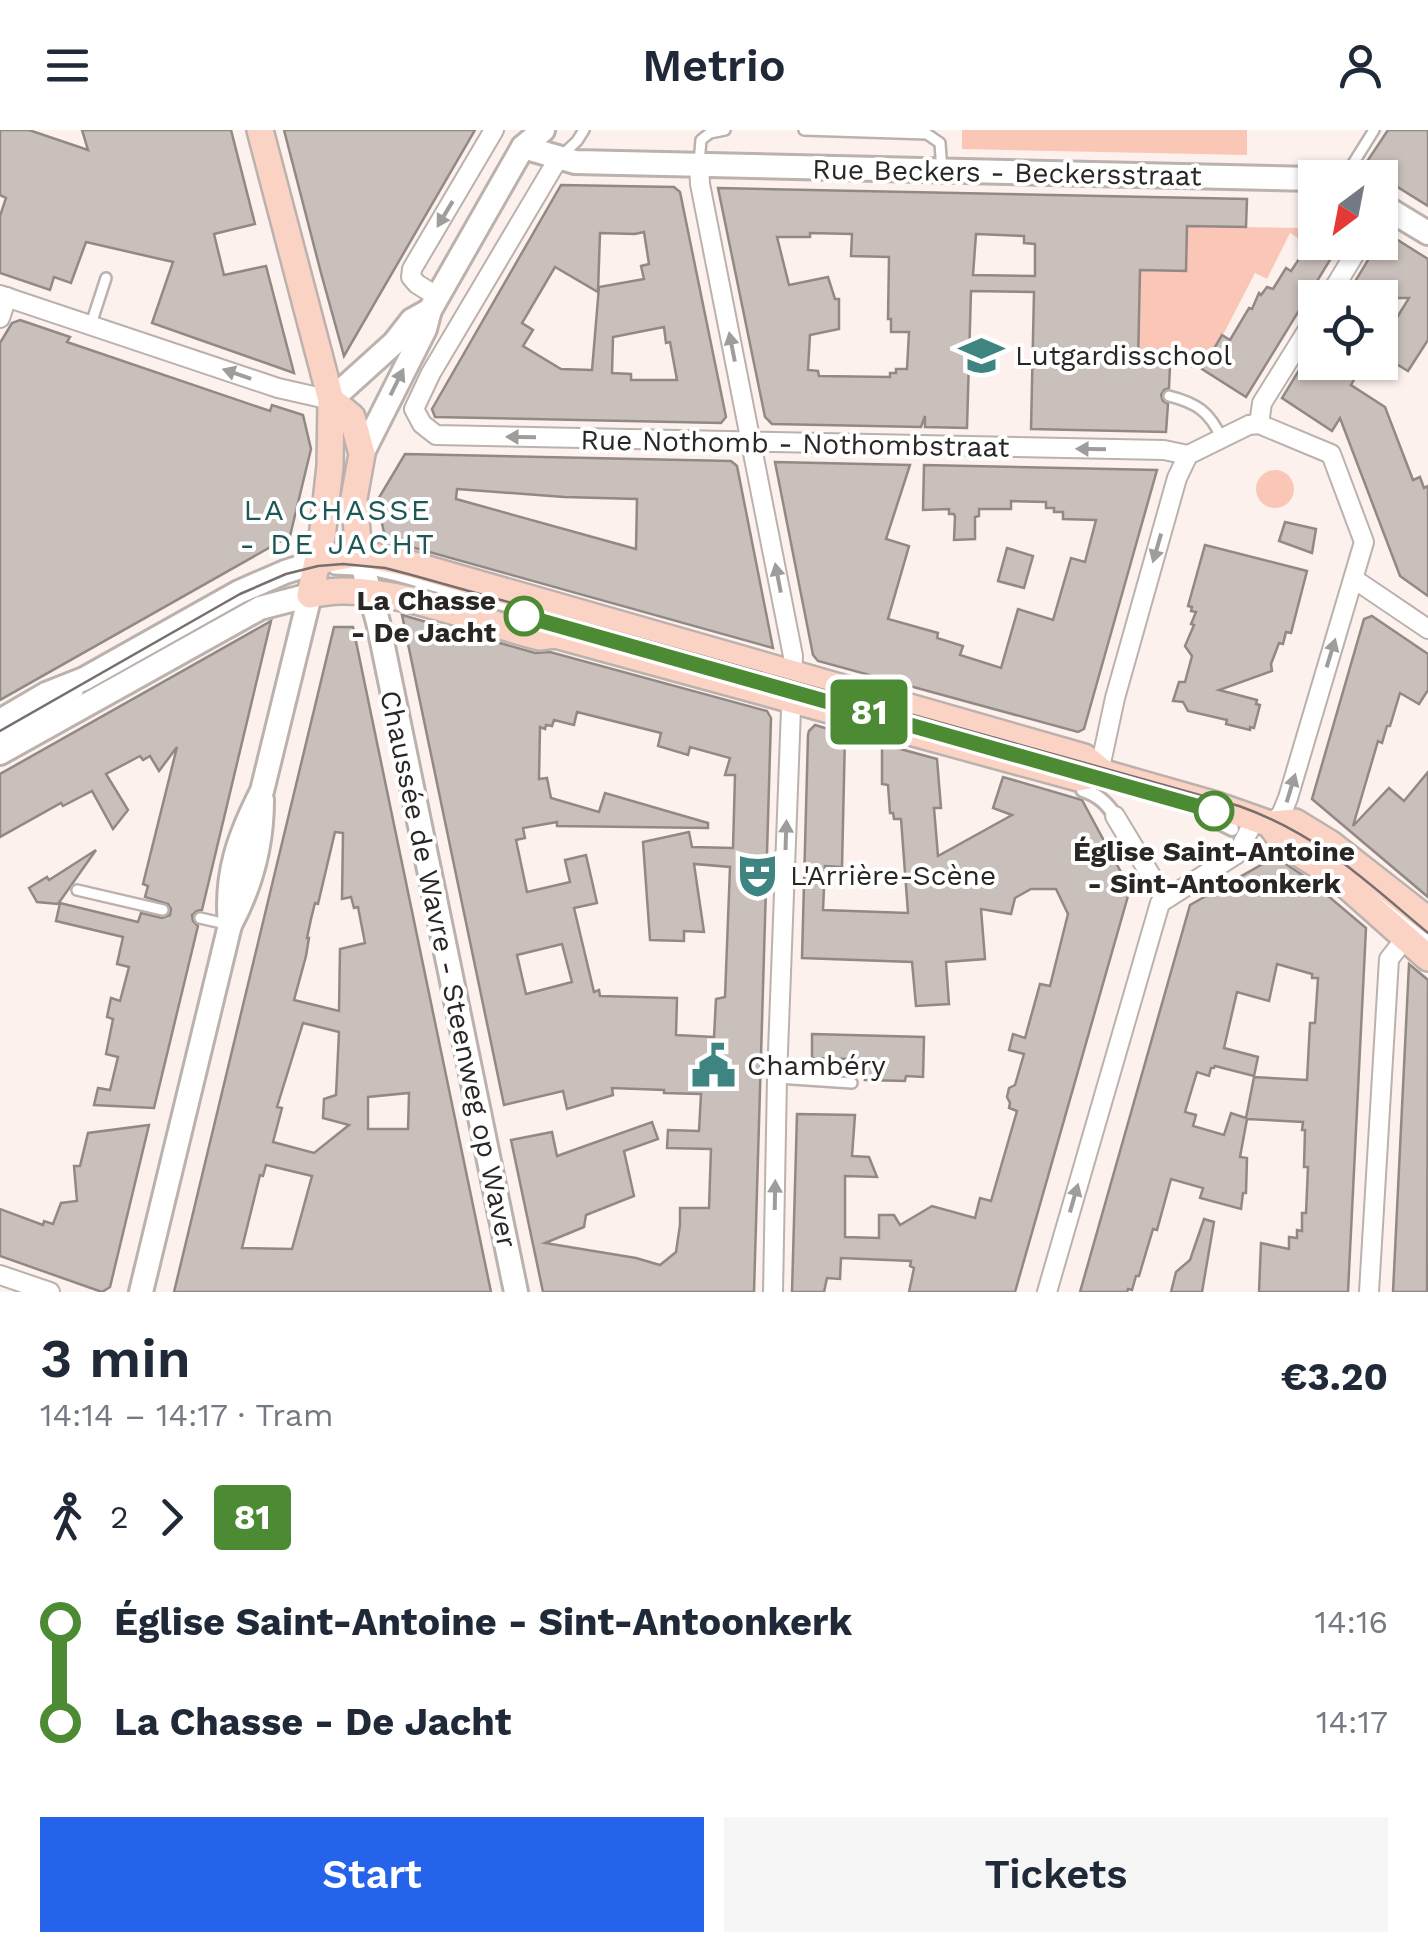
<!DOCTYPE html>
<meta charset="utf-8">
<style>
body{margin:0;font-family:"Work Sans",sans-serif;background:#f6f6f7;color:#1f2937;height:100vh;display:flex;flex-direction:column;font-size:38px;white-space:nowrap}
*{box-sizing:border-box;margin:0}
p{font-size:32px;color:#747a83}
.icon{flex:none;width:55px;height:55px;fill:none;stroke:currentColor;stroke-width:2;stroke-linecap:round;stroke-linejoin:round}
.map{position:relative;height:1162px;overflow:hidden}
.panel{display:flex;flex-direction:column;background:#fff;flex:1}
.panel>*{flex:none}
.badge{padding:0 20px;border-radius:8px;font-size:35px;line-height:65px}
.needle{width:65px;rotate:212deg}
.buttons{position:absolute;left:1298px;top:30px;display:grid;gap:20px}
.buttons a{display:grid;place-items:center;width:100px;height:100px;border-radius:0px;background:#fff;box-shadow:0 2px 8px #0004;font-size:50px}
.map>.badge{position:absolute;translate:-50% -50%;box-shadow:0 0 0 5px #fff}
.legs{display:flex;align-items:center;gap:15px;height:110px;padding:0 40px;font-size:32px}
.legs p{margin-inline-start:auto}
.summary{display:flex;align-items:center;justify-content:space-between;height:170px;padding:0 40px}
h1{font-size:55px;font-weight:600;line-height:75px}
.cta{display:flex;gap:20px;margin-top:auto;padding:20px 40px}
.cta a{flex:1;height:115px;border-radius:0px;background:#2563eb;color:#fff;font-size:40px;font-weight:600;line-height:115px;text-align:center}
.cta a+a{background:#f6f6f7;color:#1f2937}
ul{padding:0 40px;list-style:none}
li{display:flex;align-items:center;gap:35px;height:100px;font-size:38px}
li i{display:grid;place-items:center;width:15px;height:100%;margin:0 12px;background:currentColor}
li i::after{content:'';width:25px;height:25px;margin:-12px;border:8px solid;border-radius:50%;background:#fff}
li p{margin-inline-start:auto}
li:first-child i{background:linear-gradient(#0000 50%,currentColor 0)}
li:last-child i{background:linear-gradient(currentColor 50%,#0000 0)}
header{display:flex;justify-content:space-between;align-items:center;height:130px;padding:0 40px;background:#fff;font-size:45px;font-weight:600}
.map>svg:first-child{display:block}
.green{fill:#fac7b6}
.building{fill:#c9bfbb;stroke:#928985;stroke-width:2.5;fill-rule:evenodd}
.lines{fill:none;stroke-linecap:round;stroke-linejoin:round}
.service-casing{stroke:#bbb1ad;stroke-width:14}
.pedestrian-casing{stroke:#bbb1ad;stroke-width:18}
.minor-casing{stroke:#bbb1ad;stroke-width:22}
.tertiary-casing{stroke:#bbb1ad;stroke-width:28}
.secondary-casing{stroke:#bbb1ad;stroke-width:30}
.service{stroke:#fff;stroke-width:9}
.pedestrian{stroke:#fff;stroke-width:12}
.minor{stroke:#fff;stroke-width:18}
.tertiary{stroke:#fff;stroke-width:22}
.secondary{stroke:#fbd3c4;stroke-width:25}
.tram{stroke:#766f6d;stroke-width:2.5}
.oneway{fill:#9f9d9c}
.line-1-casing{stroke:#fff;stroke-width:22}
.line-1{stroke:#4c8b33;stroke-width:15}
.stop-1-dot{fill:#fff;stroke:#4c8b33;stroke-width:5}
.labels{text-anchor:middle;stroke-width:8;stroke-linejoin:round;paint-order:stroke}
.street-label{font-size:28px;fill:#2a2624;stroke:#fff}
.poi-label{font-size:28px;fill:#2a2624;stroke:#fff;text-anchor:start}
.stop-label{font-size:28px;font-weight:bold;fill:#2a2624;stroke:#fff;text-anchor:end}
.neighbourhood-label{font-size:30px;letter-spacing:2.5px;fill:#1e5855;stroke:#fff}
</style>
<header><svg class="icon" aria-label="menu" viewBox="0 0 24 24"><path d="M4 6h16M4 12h16M4 18h16"/></svg>Metrio<svg class="icon" aria-label="person" viewBox="0 0 24 24"><circle cx="12" cy="8" r="4"/><path d="M4 21q1-7 8-7t8 7"/></svg></header>
<div class="map">
<svg width="1428" height="1162" viewBox="0 0 1428 1162">
<rect width="100%" height="100%" fill="#fcf1ed"/>
<g class="green">
<path d="M 962,0 L 1247,0 L 1247,25 L 962,19 Z"/>
<path d="M 1315,83 L 1315,112 L 1318,113 L 1314,118 L 1290,103 L 1267,149 L 1255,143 L 1225,201 L 1202,239 L 1138,234 L 1140,140 L 1186,141 L 1187,96 L 1304,98 Z"/>
<circle cx="1275" cy="359" r="19"/>
</g>
<g class="building">
<path d="M 0,0 L 29,0 L 88,20 L 82,0 L 231,0 L 255,94 L 214,104 L 224,145 L 266,136 L 294,243 L 152,193 L 173,132 L 86,112 L 71,153 L 54,147 L 50,160 L 0,143 L 0,86 L 6,68 L 0,65 Z"/>
<path d="M 284,0 L 475,0 L 344,226 L 321,143 Z"/>
<path d="M 1388,0 L 1428,0 L 1428,76 L 1364,36 Z"/>
<path d="M 561,55 L 674,57 L 680,62 L 726,287 L 721,293 L 435,287 L 432,279 ZM 644,102 L 649,134 L 641,136 L 644,149 L 599,157 L 592,240 L 561,239 L 523,216 L 533,200 L 522,193 L 555,137 L 598,162 L 600,103 L 635,104 ZM 664,197 L 666,213 L 670,212 L 677,250 L 631,250 L 631,244 L 612,243 L 613,207 Z"/>
<path d="M 718,58 L 1247,69 L 1246,97 L 1187,96 L 1186,141 L 1140,140 L 1138,234 L 1170,236 L 1169,258 L 1164,260 L 1161,265 L 1163,271 L 1168,274 L 1166,302 L 1031,299 L 1034,162 L 971,161 L 967,298 L 925,297 L 925,286 L 921,297 L 772,294 L 765,287 ZM 810,103 L 852,104 L 851,126 L 889,127 L 888,189 L 891,189 L 891,202 L 909,202 L 907,239 L 896,239 L 896,243 L 890,243 L 890,247 L 819,246 L 818,241 L 808,240 L 810,205 L 839,199 L 839,169 L 835,169 L 828,147 L 789,155 L 777,107 L 810,107 ZM 976,104 L 1024,106 L 1024,113 L 1035,114 L 1035,146 L 973,145 Z"/>
<path d="M 1385,102 L 1428,129 L 1428,210 L 1408,241 L 1380,224 L 1380,215 L 1409,168 L 1345,168 Z"/>
<path d="M 1318,112 L 1341,112 L 1246,267 L 1202,239 L 1222,205 L 1230,210 L 1249,178 L 1252,179 L 1259,163 L 1261,165 L 1267,157 L 1273,159 L 1286,138 L 1291,141 L 1307,117 L 1313,120 Z"/>
<path d="M 20,190 L 70,207 L 67,212 L 270,281 L 272,275 L 303,285 L 311,319 L 290,406 L 0,570 L 0,213 L 12,193 Z"/>
<path d="M 1304,232 L 1364,232 L 1351,255 L 1385,277 L 1413,350 L 1420,347 L 1424,358 L 1428,356 L 1428,466 L 1400,446 L 1340,288 L 1332,301 L 1282,268 Z"/>
<path d="M 405,324 L 731,331 L 737,336 L 773,518 L 390,411 L 385,407 L 377,371 ZM 457,359 L 564,367 L 637,369 L 636,419 L 456,369 Z"/>
<path d="M 775,332 L 910,335 L 886,409 L 909,416 L 888,489 L 938,503 L 937,508 L 963,516 L 960,525 L 1001,538 L 1018,479 L 1053,490 L 1071,428 L 1085,432 L 1096,390 L 1063,389 L 1063,382 L 1054,382 L 1054,378 L 1046,378 L 1046,372 L 1011,371 L 1011,379 L 979,379 L 979,386 L 975,387 L 975,409 L 954,410 L 955,387 L 954,384 L 949,384 L 949,379 L 923,380 L 924,335 L 1157,340 L 1084,599 L 1078,602 L 818,531 L 813,525 Z"/>
<path d="M 1285,392 L 1316,399 L 1312,423 L 1279,411 Z"/>
<path d="M 1205,415 L 1307,441 L 1291,503 L 1286,502 L 1283,514 L 1279,513 L 1271,534 L 1272,541 L 1219,560 L 1257,570 L 1256,574 L 1260,575 L 1254,598 L 1250,597 L 1250,600 L 1226,594 L 1227,590 L 1188,581 L 1183,572 L 1173,571 L 1179,552 L 1185,552 L 1192,526 L 1185,516 L 1194,495 L 1191,494 L 1196,482 L 1191,481 L 1192,477 L 1188,476 Z"/>
<path d="M 1007,418 L 1033,426 L 1024,458 L 998,451 Z"/>
<path d="M 402,485 L 535,523 L 550,522 L 767,581 L 771,588 L 754,1162 L 543,1162 L 511,1010 L 552,1002 L 557,1026 L 652,992 L 658,1009 L 624,1021 L 634,1066 L 586,1085 L 584,1097 L 545,1113 L 636,1128 L 660,1135 L 676,1122 L 680,1095 L 680,1078 L 709,1078 L 711,1019 L 667,1018 L 668,1000 L 699,1001 L 701,964 L 664,963 L 664,960 L 612,958 L 613,965 L 567,979 L 563,961 L 504,975 ZM 577,582 L 661,603 L 658,616 L 688,625 L 690,617 L 730,628 L 725,645 L 735,645 L 733,718 L 692,717 L 689,702 L 643,712 L 650,810 L 684,811 L 684,801 L 704,802 L 694,734 L 730,737 L 725,867 L 716,869 L 714,907 L 676,905 L 677,868 L 600,866 L 599,860 L 594,862 L 574,778 L 597,773 L 586,725 L 565,730 L 570,752 L 527,762 L 516,710 L 525,708 L 523,698 L 557,692 L 557,696 L 708,698 L 708,693 L 605,663 L 599,682 L 551,668 L 547,648 L 539,649 L 540,597 L 545,599 L 546,595 L 552,596 L 554,590 L 574,595 ZM 562,814 L 572,852 L 526,864 L 517,825 Z"/>
<path d="M 1372,486 L 1428,524 L 1428,560 L 1419,574 L 1400,563 L 1390,596 L 1387,596 L 1382,613 L 1378,611 L 1353,696 L 1389,658 L 1404,671 L 1428,642 L 1428,767 L 1312,669 L 1364,489 Z"/>
<path d="M 271,491 L 202,780 L 197,781 L 192,785 L 193,791 L 198,796 L 154,978 L 94,975 L 98,958 L 110,960 L 118,927 L 106,924 L 113,889 L 107,887 L 111,868 L 120,871 L 129,837 L 117,834 L 123,807 L 56,791 L 60,773 L 138,792 L 141,783 L 162,788 L 170,785 L 171,779 L 168,774 L 145,767 L 148,756 L 143,754 L 177,617 L 159,641 L 150,626 L 143,630 L 140,626 L 106,644 L 128,680 L 113,699 L 92,661 L 63,676 L 61,673 L 0,707 L 0,644 Z"/>
<path d="M 334,497 L 353,497 L 491,1162 L 174,1162 ZM 335,702 L 343,703 L 342,769 L 351,767 L 354,778 L 358,777 L 365,813 L 340,819 L 339,881 L 294,870 L 306,826 L 309,808 L 307,808 L 311,789 L 315,773 L 318,774 ZM 303,893 L 339,902 L 336,965 L 324,969 L 323,988 L 349,995 L 314,1023 L 273,1012 L 282,978 L 277,977 ZM 409,963 L 408,999 L 368,999 L 368,967 ZM 266,1035 L 312,1046 L 292,1119 L 242,1118 L 260,1045 L 263,1046 Z"/>
<path d="M 815,595 L 845,604 L 842,737 L 825,736 L 823,780 L 908,783 L 901,689 L 894,689 L 893,683 L 890,683 L 888,655 L 882,654 L 882,614 L 937,629 L 941,678 L 934,678 L 938,726 L 1012,685 L 993,678 L 1003,647 L 1082,670 L 1130,759 L 1015,1162 L 909,1162 L 914,1138 L 910,1136 L 911,1131 L 841,1128 L 840,1149 L 827,1148 L 824,1162 L 792,1162 L 797,984 L 855,985 L 852,1026 L 869,1027 L 877,1047 L 845,1046 L 845,1107 L 879,1108 L 879,1085 L 894,1085 L 900,1095 L 932,1076 L 975,1088 L 980,1068 L 991,1071 L 1017,981 L 1009,978 L 1010,973 L 1007,967 L 1009,958 L 1015,955 L 1024,924 L 1009,920 L 1013,904 L 1025,908 L 1040,854 L 1050,856 L 1068,784 L 1056,759 L 1031,759 L 1015,768 L 1011,784 L 981,779 L 985,829 L 946,832 L 949,874 L 916,876 L 912,832 L 802,828 L 808,605 L 809,601 Z"/>
<path d="M 96,720 L 58,774 L 37,772 L 29,758 L 47,747 L 49,750 Z"/>
<path d="M 1275,727 L 1307,748 L 1366,798 L 1348,1162 L 1259,1162 L 1261,1113 L 1289,1119 L 1289,1107 L 1297,1108 L 1297,1100 L 1302,1101 L 1302,1083 L 1306,1083 L 1308,1037 L 1304,1037 L 1305,1000 L 1302,1000 L 1303,992 L 1247,989 L 1240,1027 L 1247,1028 L 1246,1063 L 1243,1063 L 1241,1079 L 1200,1068 L 1203,1058 L 1171,1049 L 1157,1100 L 1153,1099 L 1139,1146 L 1136,1146 L 1132,1160 L 1128,1159 L 1127,1162 L 1080,1162 L 1190,775 ZM 1277,834 L 1312,844 L 1312,848 L 1318,848 L 1315,893 L 1310,893 L 1307,950 L 1254,947 L 1246,988 L 1231,983 L 1224,1005 L 1193,996 L 1196,985 L 1185,982 L 1197,942 L 1209,946 L 1211,938 L 1214,938 L 1215,936 L 1254,946 L 1258,927 L 1224,918 L 1237,862 L 1269,871 Z"/>
<path d="M 1409,834 L 1428,850 L 1427,1162 L 1393,1162 Z"/>
<path d="M 812,904 L 924,907 L 923,947 L 906,946 L 905,951 L 865,950 L 866,945 L 848,945 L 849,929 L 812,928 Z"/>
<path d="M 149,995 L 110,1157 L 102,1162 L 0,1126 L 0,1079 L 43,1095 L 44,1091 L 53,1094 L 61,1073 L 77,1071 L 74,1036 L 80,1036 L 88,1003 Z"/>
<path d="M 1204,1089 L 1214,1092 L 1202,1162 L 1171,1162 L 1176,1142 L 1190,1130 Z"/>
</g>
<g class="lines">
<defs>
<g id="service">
<path d="M 804,0 L 927,4 L 940,13 L 942,41"/>
<path d="M 560,27 L 577,11 L 584,0"/>
<path d="M 699,33 L 701,10 L 710,3 L 725,0"/>
<path d="M 1344,48 L 1374,0"/>
<path d="M 91,194 L 106,148"/>
<path d="M 1169,266 C 1197,273 1210,282 1222,309"/>
<path d="M 334,439 L 376,441 L 393,445 L 730,539"/>
<path d="M 0,607 L 78,562"/>
<path d="M 77,760 L 163,780"/>
<path d="M 1377,765 L 1428,809"/>
<path d="M 200,788 L 226,794"/>
<path d="M 777,948 L 852,953"/>
</g>
<g id="pedestrian">
<path d="M 1083,660 C 1098,665 1107,673 1115,686"/>
<path d="M 1216,691 L 1232,699"/>
</g>
<g id="minor">
<path d="M 558,29 L 431,243 L 414,279 L 422,294 L 436,305 L 1164,320 L 1188,325"/>
<path d="M 699,35 L 700,54 L 793,526 L 777,948 L 773,1162"/>
<path d="M 0,165 L 278,258 L 331,270"/>
<path d="M 438,167 L 417,154 L 411,147 L 412,139 L 494,0"/>
<path d="M 1328,168 L 1362,112"/>
<path d="M 0,188 L 7,167"/>
<path d="M 1259,294 L 1262,273 L 1315,188"/>
<path d="M 1354,449 L 1428,499"/>
<path d="M 1104,643 L 1101,633 L 1115,568 L 1177,348 L 1188,325 L 1249,295 L 1259,294 L 1331,324 L 1364,412 L 1288,668 L 1281,685 L 1270,694"/>
<path d="M 1115,686 L 1165,769"/>
<path d="M 0,1145 L 50,1162"/>
<path d="M 1047,1162 L 1160,773 L 1237,724 L 1255,689"/>
<path d="M 1369,1162 L 1389,829 L 1423,786"/>
</g>
<g id="tertiary">
<path d="M 523,17 L 575,32 L 1315,49"/>
<path d="M 1380,74 L 1428,103"/>
<path d="M 331,270 L 394,213 L 412,190 L 430,180"/>
<path d="M 362,324 L 425,199 L 430,180 L 523,17 L 543,0"/>
<path d="M 359,423 L 378,492 L 516,1162"/>
<path d="M 0,591 L 46,564 L 84,549 L 239,462 L 285,442 L 319,431"/>
<path d="M 0,623 L 260,478 L 310,465 L 262,661 C 239,706 225,744 230,795"/>
<path d="M 141,1162 L 230,795 C 251,756 262,714 262,670"/>
</g>
<g id="secondary">
<path d="M 260,0 L 331,270 L 330,336 L 322,408 L 310,465 C 320,463 331,461 341,461 C 404,460 477,491 539,507 L 555,505 L 1078,648 L 1104,643 L 1216,675 L 1270,694 L 1295,692 L 1331,714 L 1428,790"/>
<path d="M 331,270 L 352,287 L 362,324 L 354,368 L 359,423"/>
<path d="M 319,431 L 359,423 L 410,434 L 1084,627 L 1104,643"/>
<path d="M 1270,694 L 1283,713 L 1338,748 L 1428,828"/>
</g>
</defs>
<use href="#service" class="service-casing"/>
<use href="#pedestrian" class="pedestrian-casing"/>
<use href="#minor" class="minor-casing"/>
<use href="#tertiary" class="tertiary-casing"/>
<use href="#secondary" class="secondary-casing"/>
<use href="#service" class="service"/>
<use href="#pedestrian" class="pedestrian"/>
<use href="#minor" class="minor"/>
<use href="#tertiary" class="tertiary"/>
<use href="#secondary" class="secondary"/>
<path class="tram" d="M 0,601 L 240,464 L 286,444 L 318,436 L 343,434 L 385,438 L 408,444 L 1239,676 C 1318,704 1366,751 1428,803"/>
</g>
<defs><path id="oneway-solid" d="M-6-.8H1V-3.2L6.5 0L1 3.2V.8H-6Z" transform="scale(2.5)"/></defs>
<g class="oneway">
<use href="#oneway-solid" transform="translate(445 84) rotate(121)"/>
<use href="#oneway-solid" transform="translate(732 217) rotate(-101)"/>
<use href="#oneway-solid" transform="translate(237 244) rotate(-161)"/>
<use href="#oneway-solid" transform="translate(397 252) rotate(-64)"/>
<use href="#oneway-solid" transform="translate(521 307) rotate(-179)"/>
<use href="#oneway-solid" transform="translate(1091 319) rotate(-179)"/>
<use href="#oneway-solid" transform="translate(1157 418) rotate(106)"/>
<use href="#oneway-solid" transform="translate(778 448) rotate(-101)"/>
<use href="#oneway-solid" transform="translate(1331 523) rotate(-73)"/>
<use href="#oneway-solid" transform="translate(1291 658) rotate(-73)"/>
<use href="#oneway-solid" transform="translate(786 705) rotate(-88)"/>
<use href="#oneway-solid" transform="translate(775 1065) rotate(-89)"/>
<use href="#oneway-solid" transform="translate(1074 1068) rotate(-74)"/>
</g>
<g class="lines">
<defs>
<path id="line-1" d="M 524,486 L 1214,681"/>
</defs>
<use href="#line-1" class="line-1-casing"/>
<use href="#line-1" class="line-1"/>
</g>
<defs>
<symbol id="school-bare" viewBox="-9 -9 18 18"><path d="M0-5L7-2L0 1L-7-2ZM-4 1L0 2.5L4 1V4Q0 6-4 4Z" fill="#3e8581" stroke="#fff" stroke-width="2.5" paint-order="stroke"/></symbol>
<symbol id="theatre-bare" viewBox="-9 -9 18 18"><path d="M-5-5.5Q0-4 5-5.5V0Q5 5 0 6Q-5 5-5 0ZM-3.3-2.5H-1v1.5H-3.3ZM1-2.5H3.3v1.5H1ZM-2.8 1Q0 5.5 2.8 1Z" fill="#3e8581" stroke="#fff" stroke-width="2.5" paint-order="stroke"/></symbol>
<symbol id="civic-bare" viewBox="-9 -9 18 18"><path d="M-.6-6.5H3V-4.5H.6V-3L4-1V1h2V6H-6V1h2V-1L-.6-3ZM-1.2 2.5V6h2.4V2.5Z" fill="#3e8581" stroke="#fff" stroke-width="2.5" paint-order="stroke"/></symbol>
</defs>
<g fill-rule="evenodd">
<use href="#school-bare" x="950" y="194" width="63" height="63"/>
<use href="#theatre-bare" x="726" y="714" width="63" height="63"/>
<use href="#civic-bare" x="682" y="904" width="63" height="63"/>
</g>
<g class="stop-1-dot">
<circle cx="524" cy="486" r="18"/>
<circle cx="1214" cy="681" r="18"/>
</g>
<g class="labels">
<g class="street-label">
<text transform="translate(1007 42) rotate(1)" y="10">Rue Beckers - Beckersstraat</text>
<text transform="translate(795 313) rotate(1)" y="10">Rue Nothomb - Nothombstraat</text>
<text transform="translate(449 839) rotate(78)" y="10">Chaussée de Wavre - Steenweg op Waver</text>
</g>
<g class="poi-label">
<text x="1015" y="235">Lutgardisschool</text>
<text x="790" y="755">L'Arrière-Scène</text>
<text x="747" y="945">Chambéry</text>
</g>
<g class="stop-label">
<text x="496" y="480">La Chasse<tspan x="496" dy="32">- De Jacht</tspan></text>
<text x="1214" y="731" text-anchor="middle">Église Saint-Antoine<tspan x="1214" dy="32">- Sint-Antoonkerk</tspan></text>
</g>
<g class="neighbourhood-label">
<text x="338" y="390">LA CHASSE<tspan x="338" dy="34">- DE JACHT</tspan></text>
</g>
</g>
</svg>
<div class="buttons">
<a><svg class="needle" viewBox="-14 -14 28 28"><path d="M0-13l5 13h-10z" fill="#e53935"/><path d="M0 13l5-13h-10z" fill="#747a83"/></svg></a>
<a><svg class="icon" aria-label="locate" viewBox="0 0 24 24"><circle cx="12" cy="12" r="6"/><path d="M12 2v4M12 18v4M2 12h4M18 12h4"/></svg></a>
</div>
<b class="badge" style="left:869px;top:582px;background:#4c8b33;color:#fff">81</b>
</div>
<section class="panel">
<div class="summary"><div><h1>3 min</h1><p>14:14 – 14:17 · Tram</p></div><b>€3.20</b></div>
<div class="legs"><svg class="icon" aria-label="walk" viewBox="0 0 24 24"><circle cx="13" cy="4" r="2"/><path d="M13 8l-2 6 4 7M11 14l-3 7M7 12l3-4h3l4 4"/></svg>2<svg class="icon" aria-label="forward" viewBox="0 0 24 24"><path d="M9 5l7 7-7 7"/></svg><b class="badge" style="background:#4c8b33;color:#fff">81</b></div>
<ul>
<li><i style="color:#4c8b33"></i><b>Église Saint-Antoine - Sint-Antoonkerk</b><p>14:16</p></li>
<li><i style="color:#4c8b33"></i><b>La Chasse - De Jacht</b><p>14:17</p></li>
</ul>
<div class="cta"><a>Start</a><a>Tickets</a></div>
</section>
